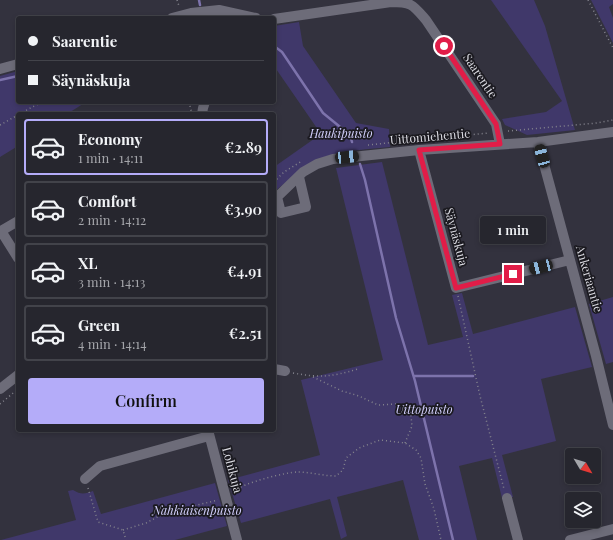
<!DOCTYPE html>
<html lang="en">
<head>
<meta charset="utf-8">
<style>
  :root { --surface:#26262e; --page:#2e2e36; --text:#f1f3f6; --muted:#a4a5aa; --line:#42434a; --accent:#b4acf9 }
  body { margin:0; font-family:"Playfair Display",serif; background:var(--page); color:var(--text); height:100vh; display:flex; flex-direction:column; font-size:15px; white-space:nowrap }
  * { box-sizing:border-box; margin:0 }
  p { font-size:13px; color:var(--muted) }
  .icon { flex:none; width:22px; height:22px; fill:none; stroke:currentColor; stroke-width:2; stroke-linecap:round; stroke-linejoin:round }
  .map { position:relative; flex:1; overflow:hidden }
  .drawer { position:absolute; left:16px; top:112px; width:260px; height:320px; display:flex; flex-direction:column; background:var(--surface); border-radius:4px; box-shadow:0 2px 6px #0003,0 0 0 1px var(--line) }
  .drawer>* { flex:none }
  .top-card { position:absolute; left:16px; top:16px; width:260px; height:88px; border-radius:4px; box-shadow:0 2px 6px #0003,0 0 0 1px var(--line); display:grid; align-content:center; height:88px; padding:0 12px; background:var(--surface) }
  .needle { width:26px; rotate:128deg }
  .buttons { position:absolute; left:565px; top:448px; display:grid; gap:8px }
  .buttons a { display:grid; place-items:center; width:36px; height:36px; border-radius:4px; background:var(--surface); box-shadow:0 2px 6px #0003,0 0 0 1px var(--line); font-size:20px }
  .end { position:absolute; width:18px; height:18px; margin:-9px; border:5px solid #e11d48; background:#fff; box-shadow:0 0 0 2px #fff }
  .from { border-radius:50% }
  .bubble { position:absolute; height:28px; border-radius:4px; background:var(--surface); box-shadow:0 2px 6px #0003,0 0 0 1px var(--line); font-size:13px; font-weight:600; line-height:28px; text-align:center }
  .car { position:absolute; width:12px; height:24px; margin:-12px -6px; border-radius:5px; box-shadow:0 0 3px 1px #0007; background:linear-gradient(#222 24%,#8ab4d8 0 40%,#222 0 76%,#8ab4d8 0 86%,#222 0) }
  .top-card b { display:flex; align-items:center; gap:14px; height:38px; font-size:15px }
  .top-card b+b { border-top:1px solid var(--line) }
  .top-card i { width:10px; height:10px; background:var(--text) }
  ul { padding:7px 0 0; list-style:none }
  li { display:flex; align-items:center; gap:12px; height:56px; margin:0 8px 6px; padding:0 4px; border:2px solid var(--line); border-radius:4px }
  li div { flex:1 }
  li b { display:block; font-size:15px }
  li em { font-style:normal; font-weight:600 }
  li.current { border-color:var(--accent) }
  li>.icon { width:36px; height:36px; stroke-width:1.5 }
  .primary-button { display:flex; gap:8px; margin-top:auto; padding:8px 12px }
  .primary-button a { flex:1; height:46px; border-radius:4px; background:var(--accent); color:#111; font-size:16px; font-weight:600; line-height:46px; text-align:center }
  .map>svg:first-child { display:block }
</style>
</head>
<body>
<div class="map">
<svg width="613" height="540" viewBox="0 0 613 540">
  <rect width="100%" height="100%" fill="#33323e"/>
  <path fill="#40386a" d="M 491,0 L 534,0 L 545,26 L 575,130 L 527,135 L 505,125 L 502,119 L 546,112 L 562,101 Z
    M 591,0 L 613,0 L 613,4 L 609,7 L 613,18 L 613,43 Z
    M 299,22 L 303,46 L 356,123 L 389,129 L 390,147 C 370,149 344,150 325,157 C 305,165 290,179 274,192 L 274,167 L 321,134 L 274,66 L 274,26 Z
    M 18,71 L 18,102 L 86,102 L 67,114 L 18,114 L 18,146 L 0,157 L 0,76 Z
    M 382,162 L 428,345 L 463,337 L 452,295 L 462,293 L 473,334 L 575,307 L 592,367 L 541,379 L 556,441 L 502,455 L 513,497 L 502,498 L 492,458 L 459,466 L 477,540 L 419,540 L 403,480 L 337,497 L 347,536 L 341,539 L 330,499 L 241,523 L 228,480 L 320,455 L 301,380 L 383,360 L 336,168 Z
    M 613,297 L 613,362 L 606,364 L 589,304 Z
    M 215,483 L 227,526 L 175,540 L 1,540 L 76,520 L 68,491 L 73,490 C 81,495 85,494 93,491 L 101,514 Z"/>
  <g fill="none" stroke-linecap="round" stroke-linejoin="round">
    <path stroke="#7d73ac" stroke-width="2.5" d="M 199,0 L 200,5
      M 274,46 L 282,52 L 323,113 L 350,135 L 352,142
      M 0,80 L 18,76
      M 360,164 L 365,180 L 396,318 L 415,381 L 453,540
      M 414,376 L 473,376"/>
    <path stroke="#84848d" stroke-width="1.5" stroke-dasharray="1 3" stroke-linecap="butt" d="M 177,0 L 179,6
      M 588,0 L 613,48
      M 189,102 L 192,114
      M 19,114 L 42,102
      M 0,125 L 18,115
      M 508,131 L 597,123 L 613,120
      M 418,140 L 488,133
      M 368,145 L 406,141
      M 274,182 L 284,172 L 302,161
      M 458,296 L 480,396 L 504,489
      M 293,373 C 321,378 330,377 358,369
      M 313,377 L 342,391 L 359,396 L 378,405 L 397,404 L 406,410 L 411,416 L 412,426 L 405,443
      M 0,404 L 18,389
      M 88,488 L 98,522 L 123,530 L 126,540
      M 234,491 C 243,483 286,472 298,472 C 311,472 323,476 336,476 L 343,470 L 346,458 L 359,448 L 380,440 L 405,443 L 416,450 L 421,458 L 425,484 L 434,509 L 441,540
      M 123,530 L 146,523 L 165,513 L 218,500"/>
    <path stroke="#6d6c79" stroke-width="10" d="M 172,18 L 191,13 L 219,10 L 256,18
      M 274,19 L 391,2 C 412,2 413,5 426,20 L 496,124 L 500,144
      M 0,69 L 18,64
      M 202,114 L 203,108 L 205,102
      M 538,142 L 596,356 L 613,425
      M 419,150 L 456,288 L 570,260
      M 277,197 L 281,213 L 306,207 L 299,177
      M 274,200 L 303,172 L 317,164 L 333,159 L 419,150 L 538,142 L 613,132
      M 18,221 L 1,231 L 18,258
      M 274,369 L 285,371
      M 0,389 L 18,375
      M 208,430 L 237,540
      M 85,479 L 100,466 L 209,436
      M 507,498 L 518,540
      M 570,540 L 613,529"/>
  </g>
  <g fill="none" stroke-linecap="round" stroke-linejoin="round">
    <path stroke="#e11d48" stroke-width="5" d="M 444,46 L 496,124 L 500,144 L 419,150 L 456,288 L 513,274"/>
  </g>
  <g text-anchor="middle" stroke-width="3.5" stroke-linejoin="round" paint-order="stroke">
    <g font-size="12" fill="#dadae1" stroke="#1b1a20">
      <text transform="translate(480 76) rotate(56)" y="4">Saarentie</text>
      <text transform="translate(430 137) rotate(-5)" y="4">Uittomiehentie</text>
      <text transform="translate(456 237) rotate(75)" y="4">Säynäskuja</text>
      <text transform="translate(589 279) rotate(74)" y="4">Ankeriaantie</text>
      <text transform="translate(232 470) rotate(75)" y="4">Lohikuja</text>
    </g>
    <g font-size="12" font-style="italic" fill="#d3d0fd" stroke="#1b1a20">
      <text x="341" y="138">Haukipuisto</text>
      <text x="424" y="414">Uittopuisto</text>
      <text x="197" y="515">Nahkiaisenpuisto</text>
    </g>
  </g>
</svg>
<div class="buttons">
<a><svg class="needle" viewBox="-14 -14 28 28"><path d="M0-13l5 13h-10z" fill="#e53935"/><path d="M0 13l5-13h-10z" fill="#a4a5aa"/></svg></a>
<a><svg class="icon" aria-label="layers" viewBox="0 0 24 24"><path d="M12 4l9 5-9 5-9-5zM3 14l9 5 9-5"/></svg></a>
</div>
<i class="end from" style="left:444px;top:46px"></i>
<i class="end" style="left:513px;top:274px"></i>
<div class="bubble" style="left:480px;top:216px;width:66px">1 min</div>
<i class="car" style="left:542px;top:156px;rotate:345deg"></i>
<i class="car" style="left:347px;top:157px;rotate:84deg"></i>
<i class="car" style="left:541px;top:267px;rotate:256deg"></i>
<div class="top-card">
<b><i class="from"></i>Saarentie</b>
<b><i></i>Säynäskuja</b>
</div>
<section class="drawer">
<ul>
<li class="current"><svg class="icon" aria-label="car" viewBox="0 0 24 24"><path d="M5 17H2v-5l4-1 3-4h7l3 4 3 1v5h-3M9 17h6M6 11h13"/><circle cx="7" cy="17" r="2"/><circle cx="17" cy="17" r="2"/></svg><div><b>Economy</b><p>1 min · 14:11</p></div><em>€2.89</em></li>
<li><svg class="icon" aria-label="car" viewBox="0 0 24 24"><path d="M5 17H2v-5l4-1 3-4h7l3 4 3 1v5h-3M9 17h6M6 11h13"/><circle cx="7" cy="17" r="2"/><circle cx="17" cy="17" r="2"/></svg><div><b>Comfort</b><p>2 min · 14:12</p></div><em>€3.90</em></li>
<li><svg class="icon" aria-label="car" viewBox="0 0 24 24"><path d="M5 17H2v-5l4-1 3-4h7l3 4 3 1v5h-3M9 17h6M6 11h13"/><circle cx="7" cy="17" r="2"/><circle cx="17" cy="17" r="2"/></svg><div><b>XL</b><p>3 min · 14:13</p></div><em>€4.91</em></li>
<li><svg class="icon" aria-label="car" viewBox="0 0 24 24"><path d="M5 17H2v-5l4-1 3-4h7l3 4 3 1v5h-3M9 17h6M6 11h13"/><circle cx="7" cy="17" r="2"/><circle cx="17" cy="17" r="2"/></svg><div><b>Green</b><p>4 min · 14:14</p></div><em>€2.51</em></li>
</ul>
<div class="primary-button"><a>Confirm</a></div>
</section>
</div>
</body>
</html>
